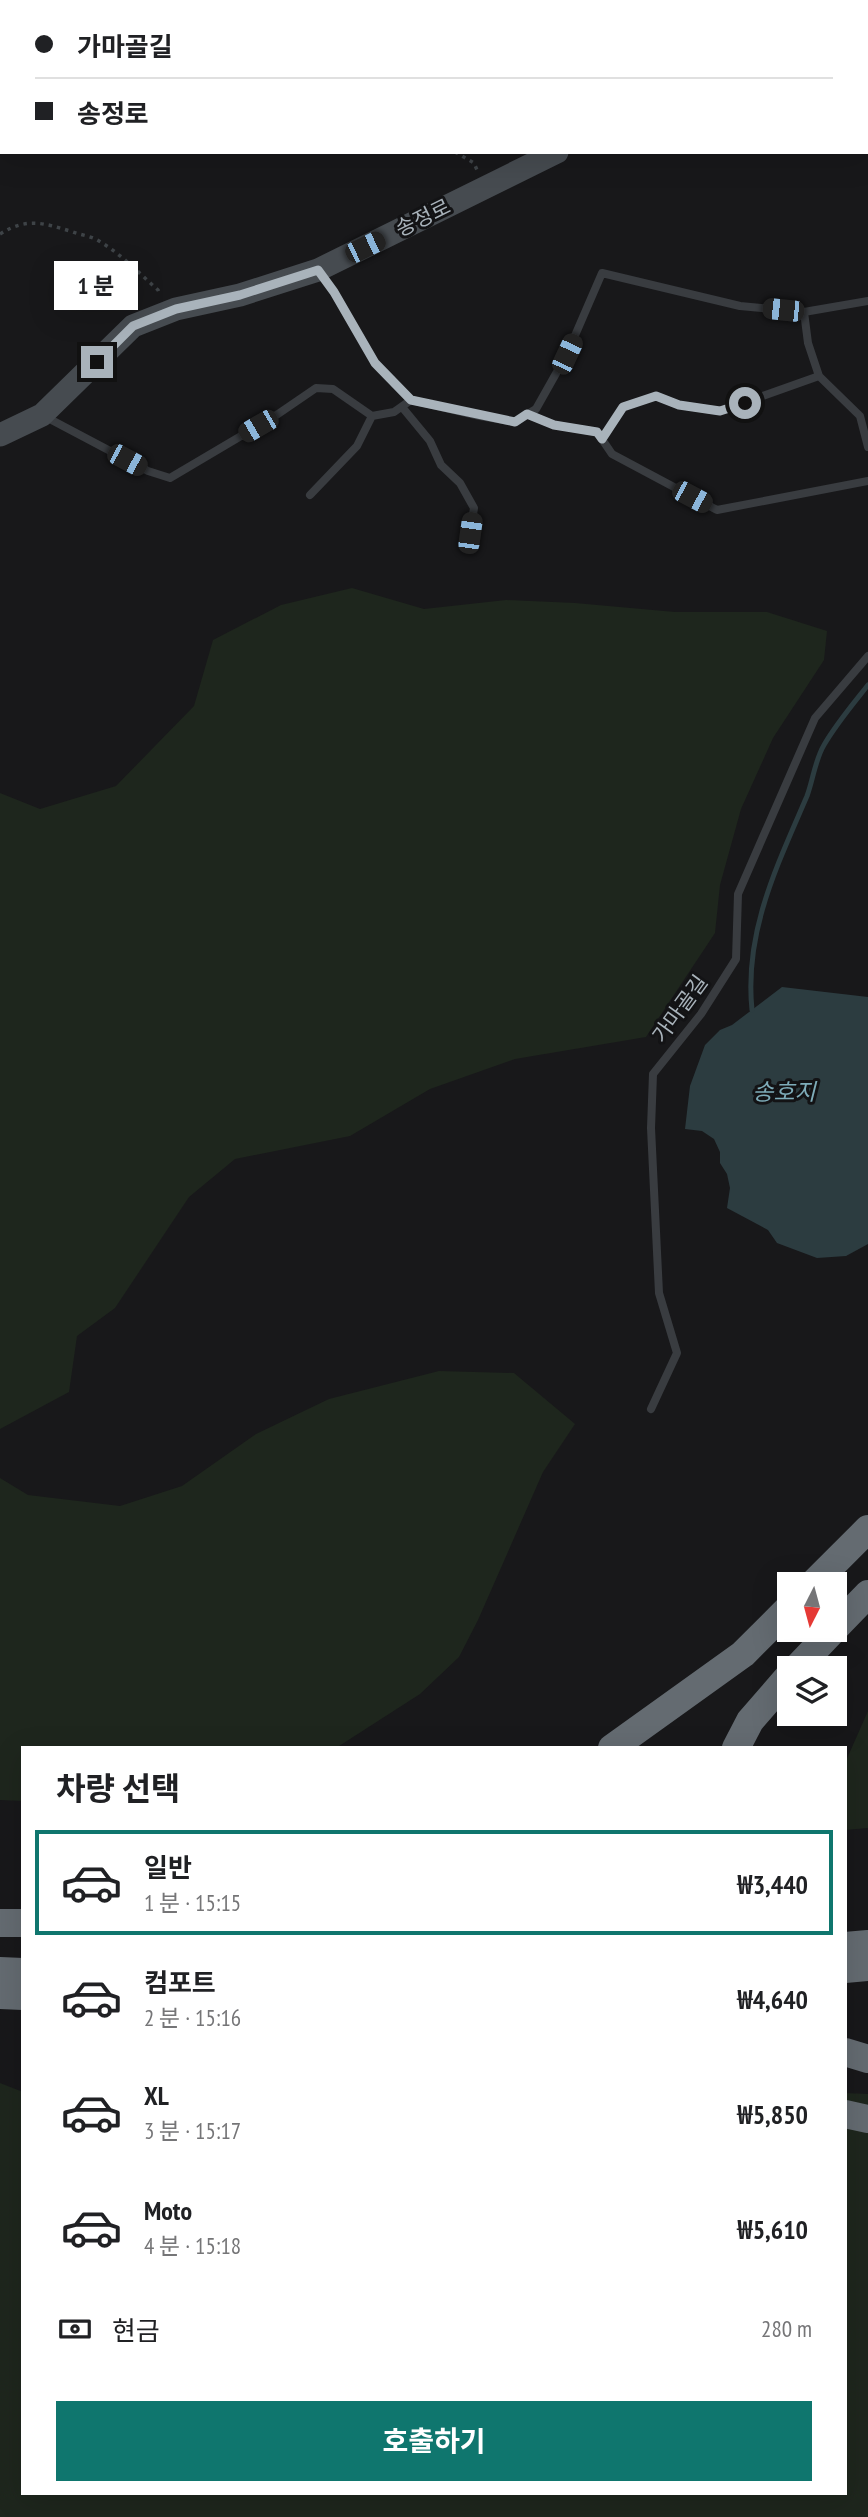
<!DOCTYPE html>
<html lang="ko">
<head>
<meta charset="utf-8">
<style>
  :root { --surface:#fff; --page:#f6f6f6; --text:#202124; --muted:#757577; --line:#e0e0e0; --accent:#0f766e }
  body { margin:0; font-family:"PT Sans Narrow","Noto Sans KR",sans-serif; background:var(--page); color:var(--text); height:100vh; display:flex; flex-direction:column; font-size:26px; white-space:nowrap }
  * { box-sizing:border-box; margin:0 }
  p { font-size:23px; color:var(--muted) }
  .icon { flex:none; width:38px; height:38px; fill:none; stroke:currentColor; stroke-width:2; stroke-linecap:round; stroke-linejoin:round }
  .map { position:relative; flex:1; overflow:hidden }
  .drawer { position:absolute; left:21px; top:1746px; width:826px; height:749px; display:flex; flex-direction:column; background:var(--surface); border-radius:0px; box-shadow:0 7px 28px #0002 }
  .drawer>* { flex:none }
  .top-card { position:absolute; left:0px; top:0px; width:868px; height:154px; box-shadow:0 7px 28px #0002; display:grid; align-content:center; height:154px; padding:0 35px; background:var(--surface) }
  .needle { width:46px; rotate:186deg }
  .tools { position:absolute; left:777px; top:1572px; display:grid; gap:14px }
  .tools a { display:grid; place-items:center; width:70px; height:70px; border-radius:0px; background:var(--surface); box-shadow:0 7px 28px #0002; font-size:35px }
  .end { position:absolute; width:32px; height:32px; margin:-16px; border:9px solid #a9b3bb; background:#111; box-shadow:0 0 0 4px #111 }
  .from { border-radius:50% }
  .bubble { position:absolute; height:49px; border-radius:0px; background:var(--surface); box-shadow:0 7px 28px #0002; font-size:23px; font-weight:700; line-height:49px; text-align:center }
  .car { position:absolute; width:21px; height:42px; margin:-21px -10px; border-radius:9px; box-shadow:0 0 5px 2px #0007; background:linear-gradient(#222 24%,#8ab4d8 0 40%,#222 0 76%,#8ab4d8 0 86%,#222 0) }
  .top-card b { display:flex; align-items:center; gap:24px; height:66px; font-size:26px }
  .top-card b+b { border-top:2px solid var(--line) }
  .top-card i { width:18px; height:18px; background:var(--text) }
  ul { padding:0; list-style:none }
  li { display:flex; align-items:center; gap:21px; height:105px; margin:0 14px 10px; padding:0 21px; border:4px solid transparent; border-radius:0px }
  li div { flex:1 }
  li b { display:block; font-size:26px }
  li em { font-style:normal; font-weight:700 }
  li.on { border-color:var(--accent) }
  li>.icon { width:63px; height:63px; stroke-width:1.5 }
  h2 { padding:0 35px; font-size:32px; line-height:84px }
  .pay { display:flex; align-items:center; gap:18px; height:77px; padding:0 35px; font-size:26px }
  .pay p { margin-inline-start:auto }
  .cta { display:flex; gap:14px; margin-top:auto; padding:14px 35px }
  .cta a { flex:1; height:80px; border-radius:0px; background:var(--accent); color:#fff; font-size:28px; font-weight:700; line-height:80px; text-align:center }
  .map>svg:first-child { display:block }
</style>
</head>
<body>
<div class="map">
<svg width="868" height="2517" viewBox="0 0 868 2517">
  <rect width="100%" height="100%" fill="#18181a"/>
  <path fill="#1e261d" d="M 212,0 L 658,0 L 656,2 Z
    M 352,588 L 424,609 L 506,600 L 575,603 L 675,612 L 767,612 L 827,631 L 824,660 L 773,738 L 741,809 L 720,885 L 715,933 L 646,1037 L 515,1059 L 430,1089 L 350,1136 L 235,1159 L 189,1197 L 115,1308 L 77,1336 L 69,1392 L 0,1429 L 0,793 L 40,809 L 116,786 L 194,706 L 213,640 L 281,605 Z
    M 439,1371 L 514,1373 L 575,1424 L 543,1472 L 478,1620 L 459,1657 L 420,1694 L 336,1748 L 23,1748 L 23,1801 L 0,1800 L 0,1478 L 28,1495 L 120,1506 L 182,1486 L 256,1434 L 329,1399 Z
    M 868,1711 L 868,1828 L 845,1830 L 845,1763 Z
    M 0,2083 L 23,2092 L 23,2494 L 845,2494 L 845,2093 L 868,2094 L 868,2517 L 0,2517 Z"/>
  <path fill="#2c3c40" d="M 782,987 L 868,997 L 868,1244 L 846,1256 L 817,1258 L 777,1243 L 768,1230 L 727,1208 L 730,1188 L 727,1174 L 720,1163 L 720,1152 L 714,1139 L 702,1131 L 685,1129 L 690,1086 L 705,1045 L 720,1030 L 732,1025 Z"/>
  <g fill="none" stroke-linecap="round" stroke-linejoin="round">
    <path stroke="#2c3c40" stroke-width="5" d="M 752,1010 C 744,932 777,866 807,796 C 813,780 815,760 824,745 C 836,724 853,704 868,685"/>
    <path stroke="#3e4347" stroke-width="3.5" stroke-dasharray="3.5 5" stroke-linecap="butt" d="M 161,2 L 161,0
      M 455,152 L 474,163 L 477,170
      M 0,234 C 27,217 44,223 73,232 C 81,235 91,236 99,241 C 121,254 139,273 158,290 L 160,295"/>
    <path stroke="#393c40" stroke-width="8" d="M 320,273 L 334,292 L 375,363 L 411,400 L 480,416 L 515,422 L 536,409 L 567,354 L 602,273 L 740,306 L 804,312 L 868,301
      M 804,312 L 808,343 L 819,376 L 860,416 L 868,447
      M 402,407 L 430,441 L 441,465 L 460,483 L 474,508 L 470,533
      M 527,414 L 554,425 L 597,432 L 612,454 L 717,510 L 868,481
      M 44,416 L 148,471 L 170,478 L 278,414 L 316,388 L 333,389 L 372,416 L 394,412 L 411,400
      M 602,439 L 623,407 L 656,396 L 679,405 L 720,411 L 819,376
      M 310,495 L 357,446 L 372,416
      M 651,1409 L 677,1353 L 659,1293 L 651,1128 L 653,1074 L 701,1014 L 736,959 L 738,894 L 815,718 L 868,656"/>
    <path stroke="#464b50" stroke-width="23" d="M 717,2 L 718,0
      M 0,435 L 42,415 L 133,326 L 176,309 L 240,295 L 318,270 L 557,152"/>
    <path stroke="#646b71" stroke-width="28" d="M 813,1584 L 868,1529
      M 835,1628 L 868,1594
      M 797,1668 L 834,1629
      M 612,1748 L 743,1654 L 789,1608
      M 736,1748 L 750,1721 L 789,1676
      M 0,1923 L 23,1923
      M 845,1946 L 868,1944
      M 845,1969 L 868,1967
      M 0,1971 L 23,1972
      M 0,1995 L 23,1996
      M 845,2052 L 868,2059
      M 845,2114 L 868,2119"/>
  </g>
  <g fill="none" stroke-linecap="round" stroke-linejoin="round">
    <path stroke="#a9b3bb" stroke-width="9" d="M 97,362 L 133,326 L 176,309 L 240,295 L 318,270 L 334,292 L 375,363 L 411,400 L 515,422 L 527,414 L 554,425 L 597,432 L 602,439 L 623,407 L 656,396 L 679,405 L 720,411 L 745,403"/>
  </g>
  <g text-anchor="middle" stroke-width="6" stroke-linejoin="round" paint-order="stroke">
    <g font-size="21" fill="#a9b3bb" stroke="#131315">
      <text transform="translate(423 218) rotate(-26)" y="7">송정로</text>
      <text transform="translate(680 1009) rotate(-54)" y="7">가마골길</text>
    </g>
    <g font-size="23" font-style="italic" fill="#7eacb9" stroke="#131315">
      <text x="784" y="1100">송호지</text>
    </g>
  </g>
</svg>
<div class="tools">
<a><svg class="needle" viewBox="-14 -14 28 28"><path d="M0-13l5 13h-10z" fill="#e53935"/><path d="M0 13l5-13h-10z" fill="#757577"/></svg></a>
<a><svg class="icon" aria-label="layers" viewBox="0 0 24 24"><path d="M12 4l9 5-9 5-9-5zM3 14l9 5 9-5"/></svg></a>
</div>
<i class="end from" style="left:745px;top:403px"></i>
<i class="end" style="left:97px;top:362px"></i>
<div class="bubble" style="left:54px;top:261px;width:84px">1 분</div>
<i class="car" style="left:365px;top:247px;rotate:64deg"></i>
<i class="car" style="left:783px;top:310px;rotate:276deg"></i>
<i class="car" style="left:567px;top:354px;rotate:25deg"></i>
<i class="car" style="left:258px;top:426px;rotate:240deg"></i>
<i class="car" style="left:127px;top:460px;rotate:118deg"></i>
<i class="car" style="left:692px;top:497px;rotate:118deg"></i>
<i class="car" style="left:470px;top:533px;rotate:8deg"></i>
<div class="top-card">
<b><i class="from"></i>가마골길</b>
<b><i></i>송정로</b>
</div>
<section class="drawer">
<h2>차량 선택</h2>
<ul>
<li class="on"><svg class="icon" aria-label="car" viewBox="0 0 24 24"><path d="M5 17H2v-5l4-1 3-4h7l3 4 3 1v5h-3M9 17h6M6 11h13"/><circle cx="7" cy="17" r="2"/><circle cx="17" cy="17" r="2"/></svg><div><b>일반</b><p>1 분 · 15:15</p></div><em>₩3,440</em></li>
<li><svg class="icon" aria-label="car" viewBox="0 0 24 24"><path d="M5 17H2v-5l4-1 3-4h7l3 4 3 1v5h-3M9 17h6M6 11h13"/><circle cx="7" cy="17" r="2"/><circle cx="17" cy="17" r="2"/></svg><div><b>컴포트</b><p>2 분 · 15:16</p></div><em>₩4,640</em></li>
<li><svg class="icon" aria-label="car" viewBox="0 0 24 24"><path d="M5 17H2v-5l4-1 3-4h7l3 4 3 1v5h-3M9 17h6M6 11h13"/><circle cx="7" cy="17" r="2"/><circle cx="17" cy="17" r="2"/></svg><div><b>XL</b><p>3 분 · 15:17</p></div><em>₩5,850</em></li>
<li><svg class="icon" aria-label="car" viewBox="0 0 24 24"><path d="M5 17H2v-5l4-1 3-4h7l3 4 3 1v5h-3M9 17h6M6 11h13"/><circle cx="7" cy="17" r="2"/><circle cx="17" cy="17" r="2"/></svg><div><b>Moto</b><p>4 분 · 15:18</p></div><em>₩5,610</em></li>
</ul>
<div class="pay"><svg class="icon" aria-label="cash" viewBox="0 0 24 24"><path d="M3 7h18v10H3z"/><circle cx="12" cy="12" r="2"/></svg>현금<p>280 m</p></div>
<div class="cta"><a>호출하기</a></div>
</section>
</div>
</body>
</html>
